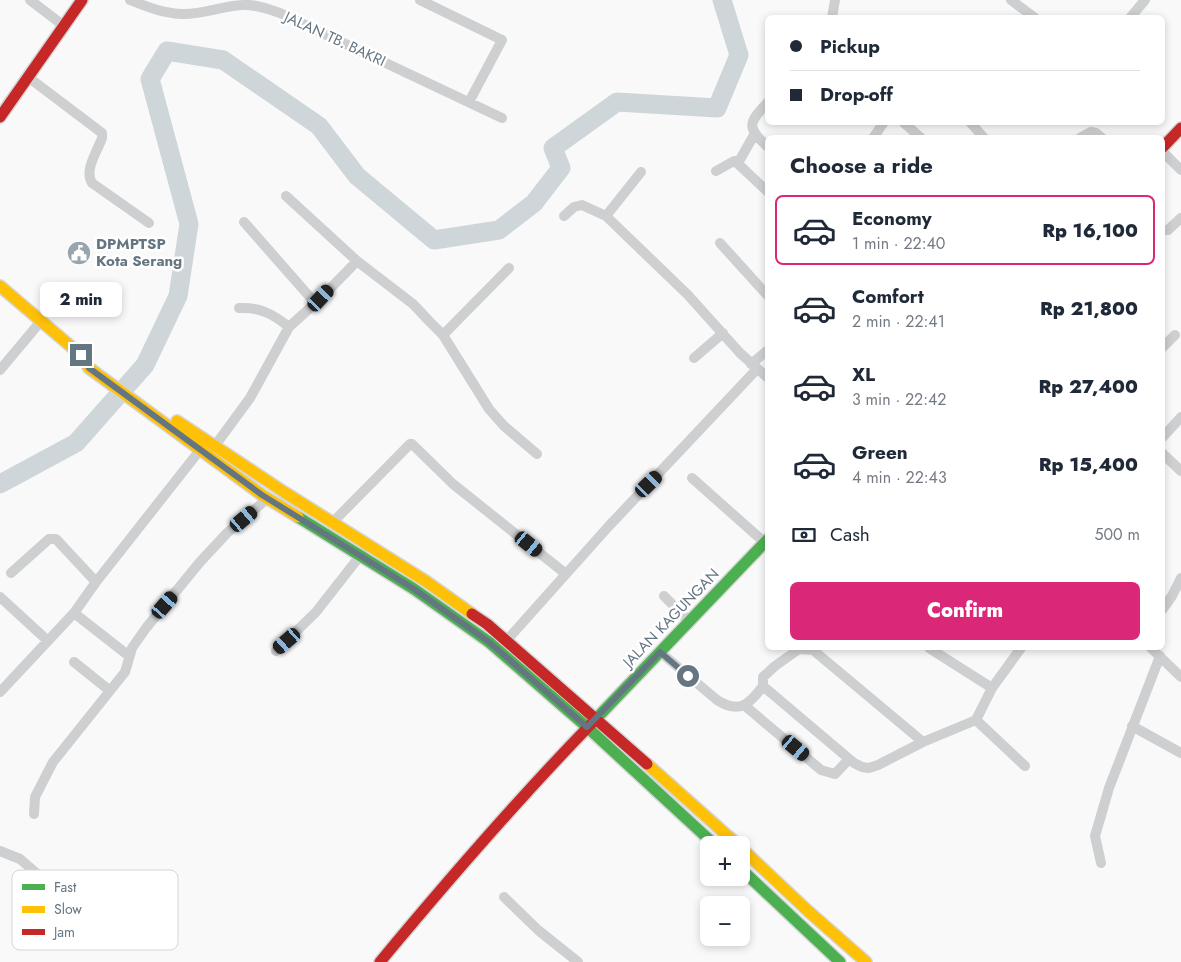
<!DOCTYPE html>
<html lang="en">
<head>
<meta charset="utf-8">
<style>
  :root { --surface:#fff; --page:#f2f2f3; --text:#1f2937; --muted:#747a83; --line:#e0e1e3; --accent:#db2777 }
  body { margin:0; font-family:Jost,sans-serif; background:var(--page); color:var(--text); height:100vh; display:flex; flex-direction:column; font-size:19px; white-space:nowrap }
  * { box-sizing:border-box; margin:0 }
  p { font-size:16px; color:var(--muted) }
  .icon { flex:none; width:28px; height:28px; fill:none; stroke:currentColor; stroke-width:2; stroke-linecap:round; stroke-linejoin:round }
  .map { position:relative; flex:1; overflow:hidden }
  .panel { position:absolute; left:765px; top:135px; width:400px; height:515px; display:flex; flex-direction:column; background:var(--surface); border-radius:8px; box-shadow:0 2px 8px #0003 }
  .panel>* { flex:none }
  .guide { position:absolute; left:765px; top:15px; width:400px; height:110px; border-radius:8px; box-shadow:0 2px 8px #0003; display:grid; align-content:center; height:110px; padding:0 25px; background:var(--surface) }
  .fabs { position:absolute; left:700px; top:836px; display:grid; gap:10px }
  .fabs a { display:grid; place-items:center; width:50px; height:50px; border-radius:8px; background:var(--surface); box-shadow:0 2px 8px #0003; font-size:25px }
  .end { position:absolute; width:22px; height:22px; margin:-11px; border:6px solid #657683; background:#fff; box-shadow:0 0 0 2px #fff }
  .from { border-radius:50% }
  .bubble { position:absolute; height:35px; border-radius:8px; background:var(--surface); box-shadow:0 2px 8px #0003; font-size:16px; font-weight:800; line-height:35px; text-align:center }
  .car { position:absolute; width:15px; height:30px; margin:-15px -8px; border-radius:6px; box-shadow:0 0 4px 1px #0007; background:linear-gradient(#222 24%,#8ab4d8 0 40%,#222 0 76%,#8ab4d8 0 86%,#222 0) }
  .guide b { display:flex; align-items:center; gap:18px; height:48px; font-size:19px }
  .guide b+b { border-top:1px solid var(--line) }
  .guide i { width:12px; height:12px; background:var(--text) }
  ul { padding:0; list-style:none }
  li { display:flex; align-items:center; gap:15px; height:70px; margin:0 10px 8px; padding:0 15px; border:2px solid transparent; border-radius:8px }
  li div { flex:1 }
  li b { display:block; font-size:19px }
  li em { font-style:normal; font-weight:800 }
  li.on { border-color:var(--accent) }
  li>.icon { width:45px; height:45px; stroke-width:1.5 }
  h2 { padding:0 25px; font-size:22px; line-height:60px }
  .pay { display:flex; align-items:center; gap:12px; height:55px; padding:0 25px; font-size:19px }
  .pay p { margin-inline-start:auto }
  .button { display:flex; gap:10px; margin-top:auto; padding:10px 25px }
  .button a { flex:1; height:58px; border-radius:8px; background:var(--accent); color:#fff; font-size:20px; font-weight:800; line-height:58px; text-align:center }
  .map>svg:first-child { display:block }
</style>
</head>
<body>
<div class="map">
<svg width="1181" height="962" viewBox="0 0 1181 962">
  <rect width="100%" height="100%" fill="#f9f9f9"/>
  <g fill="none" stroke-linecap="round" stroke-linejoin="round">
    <path stroke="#ced6d9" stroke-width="19" d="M 0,484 L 76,443 L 145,365 L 178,296 L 189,224 L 150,79 L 167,51 L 223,60 L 319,126 L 357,176 L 434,240 L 499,230 L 534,203 L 561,168 L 553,148 L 617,102 L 717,108 L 739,55 L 722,0"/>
    <g stroke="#d5d6d7" stroke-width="14">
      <path id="fast" d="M 298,517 L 414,589 L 489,642 L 587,727 L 715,845
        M 594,721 L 768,539
        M 741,869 L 840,962"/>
    </g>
    <g stroke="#d5d6d7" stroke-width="14">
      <path id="slow" d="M 0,286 L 81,355 L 89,368 L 262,495 L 298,517
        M 177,421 L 284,492 L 427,582 L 472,614
        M 647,764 L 738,845
        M 741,848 L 808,911 L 866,962"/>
    </g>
    <g stroke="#d5d6d7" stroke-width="14">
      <path id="jam" d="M 0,117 L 82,0
        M 1162,148 L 1181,128
        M 472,614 L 487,624 L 647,764
        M 380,962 C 449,879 519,798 594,721"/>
    </g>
    <path stroke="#cecfd0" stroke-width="10" d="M 30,0 L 64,26
      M 130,0 C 147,7 163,13 181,14 C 202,15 222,6 242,5 C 255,4 268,9 280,13 L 502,118
      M 420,0 L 502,40 L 469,102
      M 1011,0 L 1035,18
      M 832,18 L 835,0
      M 1130,18 L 1145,0
      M 28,77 L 102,133 L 102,138 C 97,152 84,170 92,183 L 149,223
      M 768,102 C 748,123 746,127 768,147
      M 903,122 L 921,138
      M 970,122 L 984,138
      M 873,138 L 884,122
      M 1080,138 L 1091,132 L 1096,133 L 1102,138
      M 1162,151 L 1181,170
      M 738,163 L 754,135
      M 716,171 L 734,161 L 735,161 L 768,192
      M 286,196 L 357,261 L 413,304 L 430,322 L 443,335 L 489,409 L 504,426 L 537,454
      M 564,216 L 574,207 L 582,205 L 606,216 L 688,295 L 740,353 L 768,378
      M 606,216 L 641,172
      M 244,222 L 316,304
      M 1162,230 L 1168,230 L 1181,218
      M 720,243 L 768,296
      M 239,308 C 260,307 273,314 289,327
      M 443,335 L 509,268
      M 1162,348 L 1175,335
      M 694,358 L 723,333
      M 751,364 L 768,350
      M 0,370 L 41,321
      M 1162,438 L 1181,417
      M 214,447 L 250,398 L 289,327 L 321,298 L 357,261
      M 1162,453 L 1181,471
      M 692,478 L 764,542
      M 333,522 L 410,444 L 412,444 L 453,484 L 566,574
      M 11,573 L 49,539 L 56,539 L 96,582
      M 664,596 L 689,621
      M 0,597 L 48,641
      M 1162,610 L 1172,596 L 1181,578
      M 74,613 L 129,656
      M 507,640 L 608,527 L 757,369
      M 929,648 L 992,688
      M 1151,648 L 1181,677
      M 276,651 L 316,612 L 363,552
      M 660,652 L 717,700 C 739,714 749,705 763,686
      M 74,662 L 109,690
      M 763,686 L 854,763 L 862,767 L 869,768 L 878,765 L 923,742 L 976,720 L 992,688 L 1021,648
      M 763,686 L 763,677 L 775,666 L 799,649 L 813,650 L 923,742
      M 0,692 L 74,613 L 96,582 L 200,450
      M 744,705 L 821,770 L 835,774 L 849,759
      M 976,720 L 1025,766
      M 1132,726 L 1181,753
      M 34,814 L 35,797 L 53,762 L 125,672 L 132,648 L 146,628 L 200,562 L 227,533 L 268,498
      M 0,851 L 20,859 L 64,897
      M 1101,863 L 1095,836 L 1109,788 L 1160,656
      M 504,897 L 538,930 L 578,962"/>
    <use href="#fast" stroke="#4caf50" stroke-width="11"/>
    <use href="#slow" stroke="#ffc107" stroke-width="11"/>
    <use href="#jam" stroke="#c62828" stroke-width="11"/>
  </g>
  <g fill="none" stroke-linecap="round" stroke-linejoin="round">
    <path stroke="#657683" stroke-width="6" d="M 81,355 L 89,368 L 262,495 L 414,589 L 489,642 L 587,727 L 660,652 L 688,676"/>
  </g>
  <defs>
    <g id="civic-disc" transform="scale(1.25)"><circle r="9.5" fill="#99a4ac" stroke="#fff"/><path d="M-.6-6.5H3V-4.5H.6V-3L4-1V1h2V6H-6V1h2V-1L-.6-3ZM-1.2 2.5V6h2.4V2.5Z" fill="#fff"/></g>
  </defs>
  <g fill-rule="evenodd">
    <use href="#civic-disc" x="79" y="253"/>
  </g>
  <g text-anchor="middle" stroke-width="5" stroke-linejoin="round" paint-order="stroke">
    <g font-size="15" fill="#657683" stroke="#fff">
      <text transform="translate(335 39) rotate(25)" y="5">JALAN TB. BAKRI</text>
      <text transform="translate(671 618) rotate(-46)" y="5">JALAN KAGUNGAN</text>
    </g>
    <g font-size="15" font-weight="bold" fill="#657683" stroke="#fff" text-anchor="start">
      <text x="96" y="249">DPMPTSP<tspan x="96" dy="17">Kota Serang</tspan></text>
    </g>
  </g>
  <rect x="12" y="870" width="166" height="80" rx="8" fill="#fff" stroke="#d1d6da" stroke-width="1"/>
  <rect x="22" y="884" width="23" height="6" fill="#4caf50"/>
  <rect x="22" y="906" width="23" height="7" fill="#ffc107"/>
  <rect x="22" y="929" width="23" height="6" fill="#c62828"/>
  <g font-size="14" fill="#657683">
    <text x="54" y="892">Fast</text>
    <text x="54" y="914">Slow</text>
    <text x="54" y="937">Jam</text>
  </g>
</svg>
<div class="fabs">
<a>+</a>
<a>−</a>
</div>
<i class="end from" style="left:688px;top:676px"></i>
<i class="end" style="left:81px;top:355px"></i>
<div class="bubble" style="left:40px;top:282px;width:82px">2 min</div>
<i class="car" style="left:321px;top:298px;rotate:43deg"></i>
<i class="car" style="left:649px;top:484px;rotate:46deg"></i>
<i class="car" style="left:244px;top:519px;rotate:50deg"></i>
<i class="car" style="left:529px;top:544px;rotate:129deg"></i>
<i class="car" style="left:165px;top:605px;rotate:41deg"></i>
<i class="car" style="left:287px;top:641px;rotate:229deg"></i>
<i class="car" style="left:796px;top:748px;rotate:130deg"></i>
<div class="guide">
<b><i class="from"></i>Pickup</b>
<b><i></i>Drop-off</b>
</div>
<section class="panel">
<h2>Choose a ride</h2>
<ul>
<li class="on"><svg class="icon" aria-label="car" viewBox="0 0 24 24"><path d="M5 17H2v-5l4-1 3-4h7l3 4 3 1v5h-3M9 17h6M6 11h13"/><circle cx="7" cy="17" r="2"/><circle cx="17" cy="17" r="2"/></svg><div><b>Economy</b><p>1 min · 22:40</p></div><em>Rp 16,100</em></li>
<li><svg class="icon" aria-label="car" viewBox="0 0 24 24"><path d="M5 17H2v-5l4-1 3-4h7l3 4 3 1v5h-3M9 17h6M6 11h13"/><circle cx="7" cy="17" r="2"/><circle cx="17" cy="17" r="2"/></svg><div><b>Comfort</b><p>2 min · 22:41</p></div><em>Rp 21,800</em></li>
<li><svg class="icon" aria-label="car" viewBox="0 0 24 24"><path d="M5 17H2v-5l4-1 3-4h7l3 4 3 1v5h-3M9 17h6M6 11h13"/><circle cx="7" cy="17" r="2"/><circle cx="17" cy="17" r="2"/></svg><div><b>XL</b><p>3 min · 22:42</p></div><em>Rp 27,400</em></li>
<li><svg class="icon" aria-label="car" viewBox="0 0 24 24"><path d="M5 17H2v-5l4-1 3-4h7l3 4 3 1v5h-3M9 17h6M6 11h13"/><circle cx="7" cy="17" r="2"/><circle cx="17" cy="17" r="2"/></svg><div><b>Green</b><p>4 min · 22:43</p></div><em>Rp 15,400</em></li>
</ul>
<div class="pay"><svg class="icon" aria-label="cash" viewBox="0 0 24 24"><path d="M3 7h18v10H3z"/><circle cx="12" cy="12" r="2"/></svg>Cash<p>500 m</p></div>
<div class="button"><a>Confirm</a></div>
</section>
</div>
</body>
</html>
